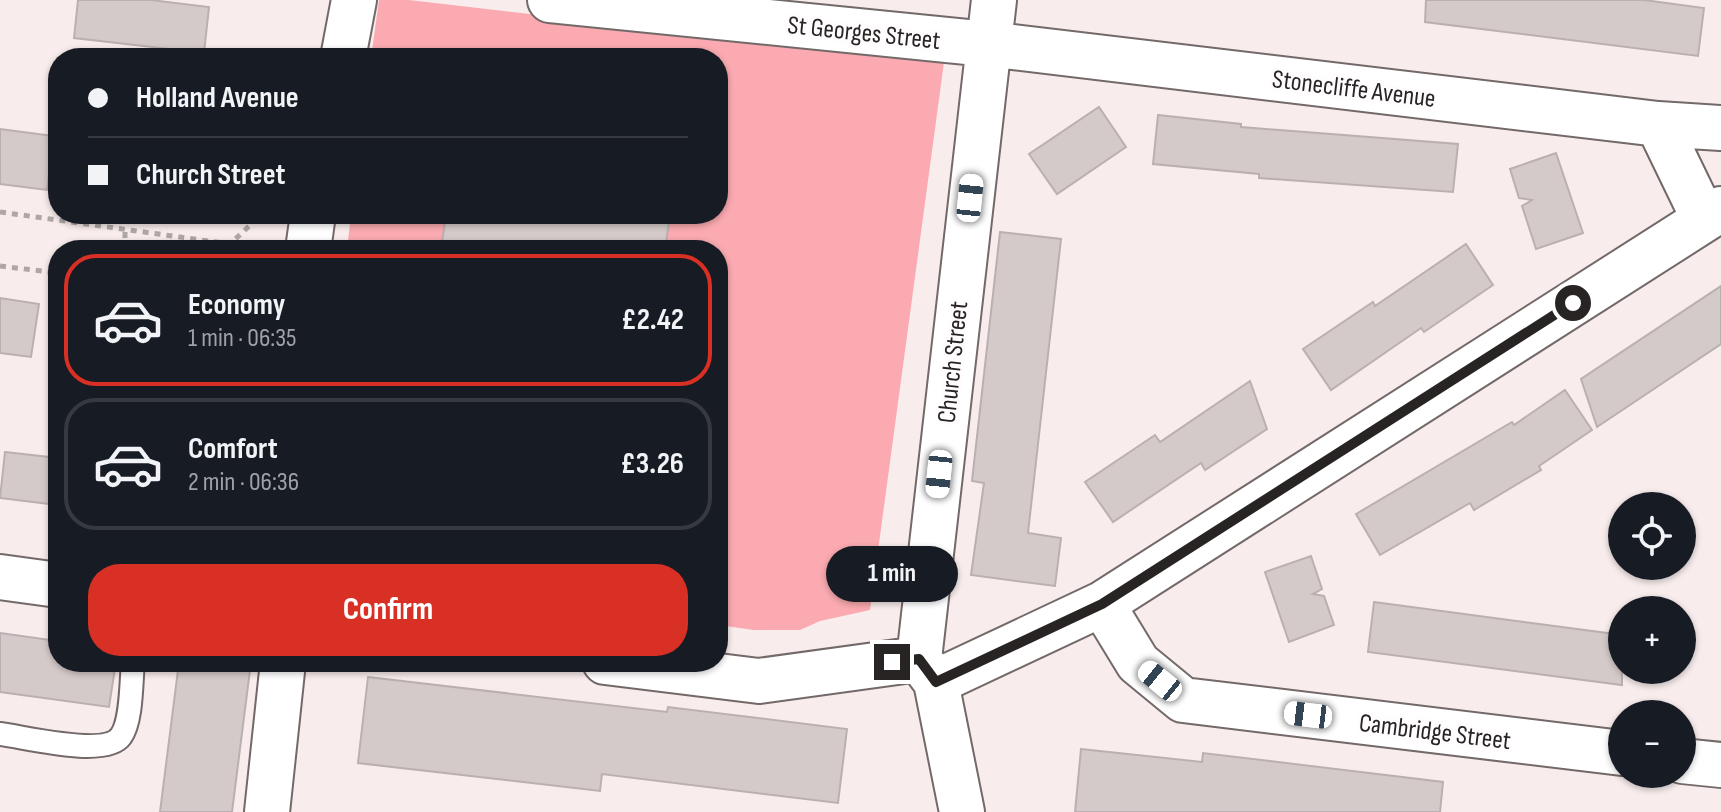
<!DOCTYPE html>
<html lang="en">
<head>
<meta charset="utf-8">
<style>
  :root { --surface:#171b24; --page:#242831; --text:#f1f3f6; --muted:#9ea1a6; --line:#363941; --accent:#d93025 }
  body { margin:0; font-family:"Sofia Sans Condensed",sans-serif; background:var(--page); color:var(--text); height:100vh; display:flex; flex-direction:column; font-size:30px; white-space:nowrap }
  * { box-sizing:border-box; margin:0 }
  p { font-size:26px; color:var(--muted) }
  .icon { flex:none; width:44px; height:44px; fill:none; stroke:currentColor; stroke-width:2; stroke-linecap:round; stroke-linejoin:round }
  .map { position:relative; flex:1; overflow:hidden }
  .side { position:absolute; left:48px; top:240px; width:680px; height:432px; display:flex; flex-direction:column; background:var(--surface); border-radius:32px; box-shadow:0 2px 6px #0004 }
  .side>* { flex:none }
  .hud { position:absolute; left:48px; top:48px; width:680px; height:176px; border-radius:32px; box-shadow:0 2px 6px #0004; display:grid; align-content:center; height:176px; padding:0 40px; background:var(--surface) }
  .tools { position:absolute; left:1608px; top:492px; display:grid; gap:16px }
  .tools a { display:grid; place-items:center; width:88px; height:88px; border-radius:50%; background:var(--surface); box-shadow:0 2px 6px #0004; font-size:40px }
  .end { position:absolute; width:36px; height:36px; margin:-18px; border:10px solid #282424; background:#fff; box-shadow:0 0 0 4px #fff }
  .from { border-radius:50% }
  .bubble { position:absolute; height:56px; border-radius:28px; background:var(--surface); box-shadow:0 2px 6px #0004; font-size:26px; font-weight:700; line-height:56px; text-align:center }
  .car { position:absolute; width:24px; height:48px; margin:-24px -12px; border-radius:10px; box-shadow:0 0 6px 2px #0007; background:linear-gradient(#fff 24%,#345 0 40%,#fff 0 76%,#345 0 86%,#fff 0) }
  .hud b { display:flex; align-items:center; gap:28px; height:76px; font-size:30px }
  .hud b+b { border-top:2px solid var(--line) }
  .hud i { width:20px; height:20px; background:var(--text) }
  ul { padding:14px 0 0; list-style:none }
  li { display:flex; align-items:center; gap:24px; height:132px; margin:0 16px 12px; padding:0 24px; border:4px solid var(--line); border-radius:32px }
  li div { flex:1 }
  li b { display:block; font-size:30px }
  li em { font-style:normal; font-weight:700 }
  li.current { border-color:var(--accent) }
  li>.icon { width:72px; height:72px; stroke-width:1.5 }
  .primary-button { display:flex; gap:16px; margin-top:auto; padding:16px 40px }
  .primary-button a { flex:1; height:92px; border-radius:32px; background:var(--accent); color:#fff; font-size:32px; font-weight:700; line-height:92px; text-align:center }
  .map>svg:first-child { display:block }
</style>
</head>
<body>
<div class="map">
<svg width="1721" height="812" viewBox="0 0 1721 812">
  <rect width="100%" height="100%" fill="#f8ecec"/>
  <path fill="#faaab0" d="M 379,0 L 409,0 L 944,62 L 870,610 L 820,621 L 800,630 L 754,630 L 718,625 L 718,250 L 347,250 L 351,214 L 718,214 L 718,58 L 371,58 Z"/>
  <path fill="#d5caca" stroke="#bbb0b1" stroke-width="2" d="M 78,0 L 151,0 L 209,7 L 204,53 L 74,38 Z
    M 1426,0 L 1644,0 L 1704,8 L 1698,56 L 1425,22 Z
    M 1099,107 L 1126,147 L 1057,194 L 1029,154 Z
    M 1158,115 L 1241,124 L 1241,127 L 1458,144 L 1453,192 L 1259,178 L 1259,174 L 1153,164 Z
    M 0,129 L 54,136 L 47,190 L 0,184 Z
    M 1556,153 L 1583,233 L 1536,249 L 1522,206 L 1532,200 L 1519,198 L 1510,169 Z
    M 446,214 L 670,214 L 665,250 L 441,250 Z
    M 1000,232 L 1061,239 L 1028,533 L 1061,538 L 1055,586 L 971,575 L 984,483 L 972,481 Z
    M 1466,244 L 1493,285 L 1424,332 L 1421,328 L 1331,390 L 1303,349 L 1373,302 L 1375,306 Z
    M 1721,286 L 1721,344 L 1597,427 L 1581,379 Z
    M 0,298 L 39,304 L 31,357 L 0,353 Z
    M 1250,381 L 1267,429 L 1205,470 L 1201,463 L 1113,522 L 1085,482 L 1155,435 L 1160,442 Z
    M 1565,390 L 1592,430 L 1539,466 L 1541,470 L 1474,510 L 1470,503 L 1380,555 L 1356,514 L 1512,422 L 1514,425 Z
    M 5,452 L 58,458 L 58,505 L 0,498 Z
    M 1311,556 L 1322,589 L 1313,594 L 1324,596 L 1334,625 L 1289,642 L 1265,572 Z
    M 1374,602 L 1622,635 L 1622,685 L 1368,652 Z
    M 0,633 L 58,641 L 58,662 L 116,662 L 109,707 L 0,692 Z
    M 179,662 L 251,662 L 232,812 L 160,812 Z
    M 368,677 L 667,712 L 668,707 L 847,729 L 838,803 L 602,774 L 600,791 L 358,763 Z
    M 1081,749 L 1202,762 L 1203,753 L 1443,782 L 1440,812 L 1075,812 Z"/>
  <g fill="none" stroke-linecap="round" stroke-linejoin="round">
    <g stroke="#736969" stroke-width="26">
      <path id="lane" d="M 0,734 C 25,737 106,758 121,736 C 132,721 131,681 133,662"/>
    </g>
    <g stroke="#736969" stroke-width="48">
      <path id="street" d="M 550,0 L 987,44 L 1658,124 L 1721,128
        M 343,58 L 354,0
        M 1658,124 L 1704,219
        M 308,250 L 313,214
        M 0,577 L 58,585
        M 1102,604 L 1138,663 L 1183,700 L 1622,753
        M 605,662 L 759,681 L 919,659
        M 936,682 L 1102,604 L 1721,209
        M 1682,761 L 1721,765
        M 267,812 L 283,662
        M 962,812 L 936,682 L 919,659 L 994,0"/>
    </g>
    <path stroke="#afa6a6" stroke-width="5" stroke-dasharray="6 6" stroke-linecap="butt" d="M 0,212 L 230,244 L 262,214
      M 125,250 L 125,229
      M 0,266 L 58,273"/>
    <use href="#lane" stroke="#fff" stroke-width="22"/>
    <use href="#street" stroke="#fff" stroke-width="44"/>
  </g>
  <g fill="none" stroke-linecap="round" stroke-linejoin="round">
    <path stroke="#282424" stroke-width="10" d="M 892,662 L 919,659 L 936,682 L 1102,604 L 1573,303"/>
  </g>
  <g text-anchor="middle" stroke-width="7" stroke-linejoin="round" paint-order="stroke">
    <g font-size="26" fill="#282424" stroke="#fefcfc">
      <text transform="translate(864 32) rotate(6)" y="9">St Georges Street</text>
      <text transform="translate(1354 88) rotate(7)" y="9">Stonecliffe Avenue</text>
      <text transform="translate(952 362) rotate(-84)" y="9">Church Street</text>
      <text transform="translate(1435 731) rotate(7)" y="9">Cambridge Street</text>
    </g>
  </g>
</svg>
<div class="tools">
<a><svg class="icon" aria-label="locate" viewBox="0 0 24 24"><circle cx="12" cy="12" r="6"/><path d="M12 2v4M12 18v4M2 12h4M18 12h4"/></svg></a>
<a>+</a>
<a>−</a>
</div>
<i class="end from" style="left:1573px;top:303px"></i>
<i class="end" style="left:892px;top:662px"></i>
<div class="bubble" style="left:826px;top:546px;width:132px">1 min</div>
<i class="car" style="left:970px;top:198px;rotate:6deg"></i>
<i class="car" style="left:939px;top:474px;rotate:186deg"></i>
<i class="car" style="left:1160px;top:681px;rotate:309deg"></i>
<i class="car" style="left:1308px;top:715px;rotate:277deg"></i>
<div class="hud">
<b><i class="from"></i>Holland Avenue</b>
<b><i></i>Church Street</b>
</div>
<section class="side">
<ul>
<li class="current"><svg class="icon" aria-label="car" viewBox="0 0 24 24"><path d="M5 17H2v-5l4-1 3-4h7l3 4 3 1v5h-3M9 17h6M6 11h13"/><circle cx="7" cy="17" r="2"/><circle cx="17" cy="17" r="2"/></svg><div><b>Economy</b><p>1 min · 06:35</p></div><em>£2.42</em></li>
<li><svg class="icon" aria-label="car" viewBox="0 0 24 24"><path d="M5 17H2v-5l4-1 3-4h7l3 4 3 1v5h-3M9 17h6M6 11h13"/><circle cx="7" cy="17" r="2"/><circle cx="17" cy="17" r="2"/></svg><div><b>Comfort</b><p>2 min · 06:36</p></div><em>£3.26</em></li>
</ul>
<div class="primary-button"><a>Confirm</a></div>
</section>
</div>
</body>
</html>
